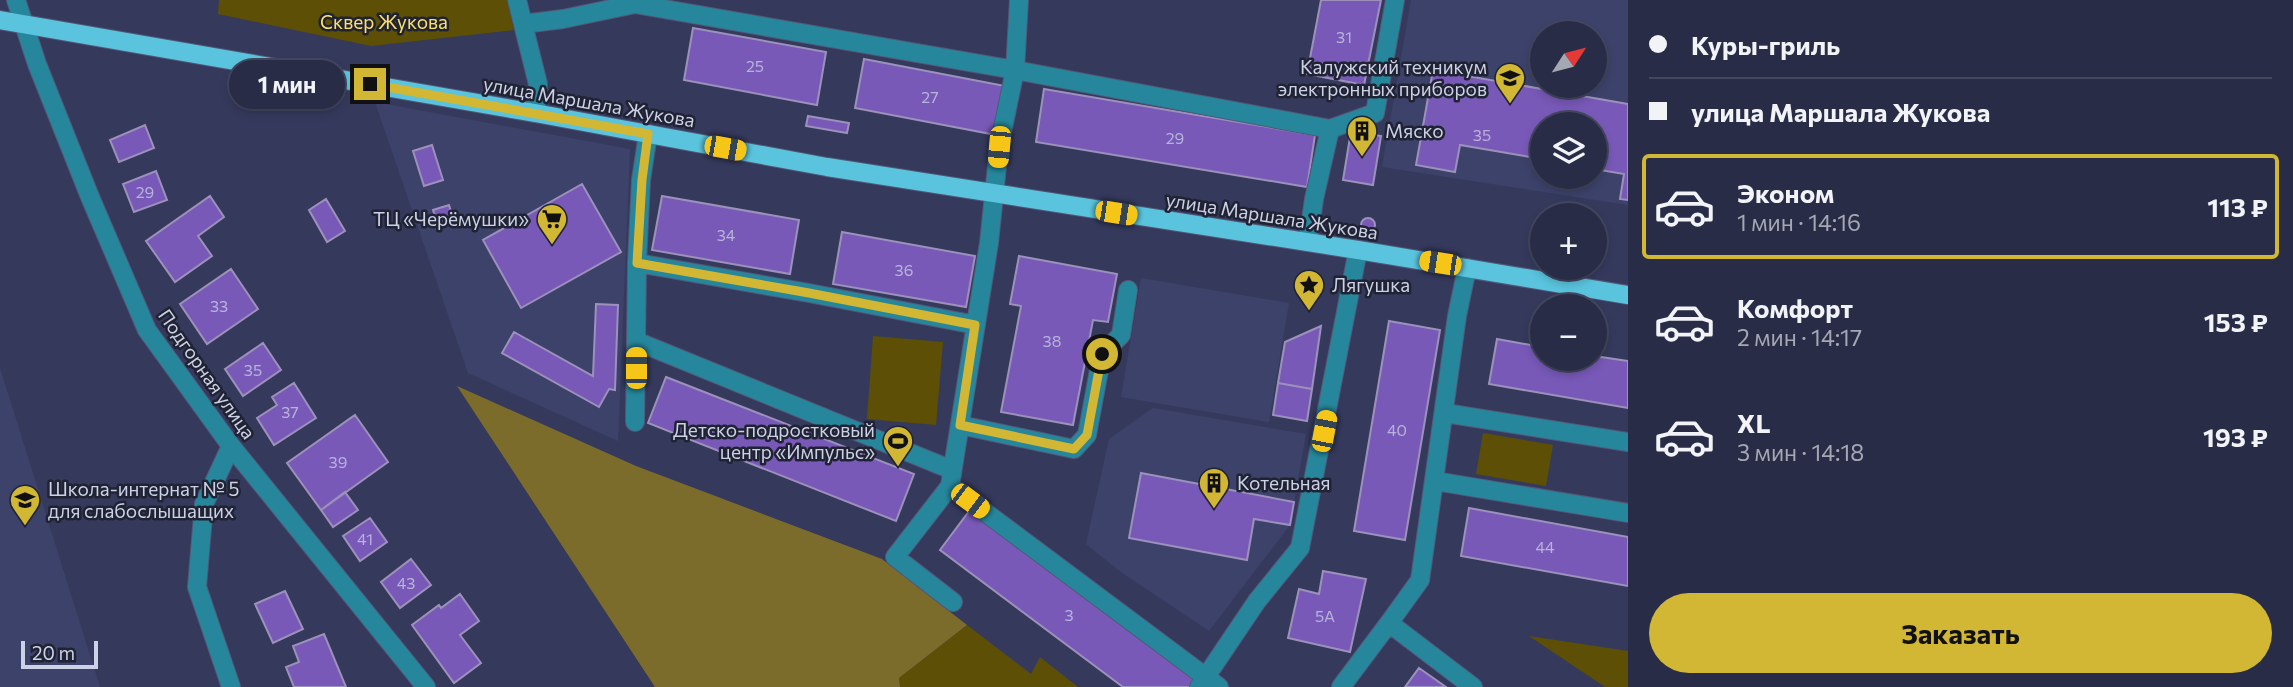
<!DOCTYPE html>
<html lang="ru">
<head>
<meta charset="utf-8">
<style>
  :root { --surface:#282c46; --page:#30344d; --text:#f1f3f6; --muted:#a5a7b3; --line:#44485f; --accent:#d2b735 }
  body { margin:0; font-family:Commissioner,sans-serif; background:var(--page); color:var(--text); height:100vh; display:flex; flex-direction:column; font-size:26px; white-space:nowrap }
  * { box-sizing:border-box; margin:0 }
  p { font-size:23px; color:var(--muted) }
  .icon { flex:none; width:38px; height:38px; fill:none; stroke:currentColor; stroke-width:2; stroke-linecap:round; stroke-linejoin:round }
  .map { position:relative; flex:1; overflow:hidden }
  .drawer { display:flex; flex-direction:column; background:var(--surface); width:665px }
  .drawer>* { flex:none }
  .top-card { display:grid; align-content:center; height:154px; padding:0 21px; background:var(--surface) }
  .needle { width:46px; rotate:54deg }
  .buttons { position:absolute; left:1530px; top:21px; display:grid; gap:14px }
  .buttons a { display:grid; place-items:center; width:77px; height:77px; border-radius:50%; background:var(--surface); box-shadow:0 4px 10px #0003,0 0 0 2px var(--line); font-size:35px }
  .scale { position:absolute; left:21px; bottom:18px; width:77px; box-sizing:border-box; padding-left:7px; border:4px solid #ccd1e6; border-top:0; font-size:19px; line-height:24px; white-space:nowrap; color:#ccd1e6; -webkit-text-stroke:5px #202333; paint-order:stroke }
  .end { position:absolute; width:32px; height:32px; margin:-16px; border:9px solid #d2b735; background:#111; box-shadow:0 0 0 4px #111 }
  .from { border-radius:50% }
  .bubble { position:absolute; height:49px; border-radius:24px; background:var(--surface); box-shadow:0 4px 10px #0003,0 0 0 2px var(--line); font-size:23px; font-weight:700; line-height:49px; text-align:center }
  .car { position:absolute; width:21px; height:42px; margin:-21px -10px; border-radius:9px; box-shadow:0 0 5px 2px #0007; background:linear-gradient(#f5c518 24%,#345 0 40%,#f5c518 0 76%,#345 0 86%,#f5c518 0) }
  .top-card b { display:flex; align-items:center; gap:24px; height:66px; font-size:26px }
  .top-card b+b { border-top:2px solid var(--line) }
  .top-card i { width:18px; height:18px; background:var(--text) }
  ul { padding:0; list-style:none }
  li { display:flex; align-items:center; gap:21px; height:105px; margin:0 14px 10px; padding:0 7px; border:4px solid transparent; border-radius:7px }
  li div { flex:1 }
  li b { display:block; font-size:26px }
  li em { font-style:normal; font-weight:700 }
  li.on { border-color:var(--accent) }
  li>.icon { width:63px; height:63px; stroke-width:1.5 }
  .primary-button { display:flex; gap:14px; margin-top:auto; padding:14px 21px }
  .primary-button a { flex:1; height:80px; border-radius:42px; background:var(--accent); color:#111; font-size:28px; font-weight:700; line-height:80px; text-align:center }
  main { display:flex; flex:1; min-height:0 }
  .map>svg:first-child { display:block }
</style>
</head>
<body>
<main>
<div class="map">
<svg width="1628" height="687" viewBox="0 0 1628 687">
  <rect width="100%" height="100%" fill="#353a5d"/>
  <path fill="#3d426b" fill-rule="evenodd" d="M 1411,0 L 1628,0 L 1628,205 L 1382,167 ZM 1542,33 L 1594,33 L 1594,86 L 1542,86 ZM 1542,124 L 1594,124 L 1594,177 L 1542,177 Z
    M 375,102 L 630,149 L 618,441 L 468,373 Z
    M 1141,278 L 1289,303 L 1269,422 L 1121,397 Z
    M 0,368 L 100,687 L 0,687 Z
    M 1153,408 L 1306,434 L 1290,525 L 1209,631 L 1121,572 L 1086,544 L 1109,439 Z"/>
  <path fill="#5d4f05" d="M 219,0 L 507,0 L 514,30 L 371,46 L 218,14 Z
    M 873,336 L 943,342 L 936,425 L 867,419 Z
    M 1483,433 L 1553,445 L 1546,486 L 1476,474 Z
    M 967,625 L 1031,674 L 1040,657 L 1078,687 L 900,687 L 899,678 Z
    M 1529,636 L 1628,651 L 1628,687 L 1605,687 Z"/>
  <path fill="#7b6c2b" d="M 457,386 L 636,466 L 882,559 L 967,625 L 899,678 L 900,687 L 655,687 Z"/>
  <path fill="#7859b8" stroke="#9c91ba" stroke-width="2" d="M 1321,0 L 1381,0 L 1364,85 L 1307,74 Z
    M 693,28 L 826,52 L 817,105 L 684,80 Z
    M 864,59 L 1005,86 L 996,135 L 855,108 Z
    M 1433,70 L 1628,104 L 1628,200 L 1620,199 L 1624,174 L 1594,169 L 1594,124 L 1542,124 L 1542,159 L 1460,145 L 1455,172 L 1416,165 Z
    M 1044,89 L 1315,135 L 1307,187 L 1036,142 Z
    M 808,116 L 849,123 L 847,133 L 806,126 Z
    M 145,125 L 154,148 L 119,162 L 110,140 Z
    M 1351,131 L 1381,136 L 1373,185 L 1343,180 Z
    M 432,145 L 443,180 L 424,186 L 413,151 Z
    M 156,171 L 167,200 L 134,212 L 123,184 Z
    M 582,184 L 621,252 L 521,308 L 483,240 Z
    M 210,196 L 224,217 L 198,236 L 212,256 L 175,282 L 146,241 Z
    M 662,196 L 799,220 L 790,274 L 652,250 Z
    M 326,199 L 345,231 L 327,242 L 309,210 Z
    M 449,205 L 453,218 L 437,223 L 433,210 Z
    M1361 225a7 7 0 1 1 14 0a7 7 0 1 1-14 0Z
    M 842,232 L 975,256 L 966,307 L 833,284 Z
    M 1019,256 L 1117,274 L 1108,322 L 1093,320 L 1073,425 L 1001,412 L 1021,306 L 1010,304 Z
    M 231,269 L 258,309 L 207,344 L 180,304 Z
    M 596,304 L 618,305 L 615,390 L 609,389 L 599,407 L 502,353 L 514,332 L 593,376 Z
    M 1389,321 L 1440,330 L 1405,540 L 1354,531 Z
    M 1321,326 L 1312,389 L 1278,383 L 1285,342 Z
    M 1497,339 L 1542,347 L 1542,359 L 1594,359 L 1594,356 L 1628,361 L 1628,408 L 1489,384 Z
    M 263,343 L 281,370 L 243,396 L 225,369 Z
    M 666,377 L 914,474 L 896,521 L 648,423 Z
    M 294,383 L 316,418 L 274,445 L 257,418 L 277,405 L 272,397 Z
    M 1278,383 L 1312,389 L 1307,421 L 1273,415 Z
    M 355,415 L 388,462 L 321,510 L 287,463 Z
    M 1141,473 L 1294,502 L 1290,525 L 1254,519 L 1247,560 L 1129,538 Z
    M 345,492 L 358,510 L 333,527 L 321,510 Z
    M 1469,508 L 1628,537 L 1628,586 L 1461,556 Z
    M 970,510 L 1197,680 L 1192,687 L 1123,687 L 940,550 Z
    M 370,518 L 387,542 L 360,561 L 343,536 Z
    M 411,559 L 431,585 L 400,608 L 381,582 Z
    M 1323,571 L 1366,579 L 1350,652 L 1288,638 L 1299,589 L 1319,594 Z
    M 285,591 L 303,629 L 273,643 L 255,604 Z
    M 460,594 L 479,621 L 460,635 L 481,663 L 454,683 L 412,625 L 439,605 L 441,608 Z
    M 324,634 L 346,687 L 294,687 L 286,667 L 299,662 L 293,646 Z
    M 1419,668 L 1446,687 L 1405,687 Z"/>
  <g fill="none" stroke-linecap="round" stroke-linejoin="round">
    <g stroke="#535878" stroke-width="20">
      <path id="minor" d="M 16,0 L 37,64 L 90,197 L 147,330 L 231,446 L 426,687
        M 517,0 L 538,84 L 535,113
        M 634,0 L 635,4 L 1015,70 L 999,147 L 989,243 L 950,486 L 1219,687
        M 1019,0 L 1015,70 L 1330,129 L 1314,199 L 1308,242
        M 523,24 L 563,19 L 635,4
        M 1330,129 L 1375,113 L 1395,0
        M 648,134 L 641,180 L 637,263 L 809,293 L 976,325
        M 1467,268 L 1457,316 L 1420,580 L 1389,623 L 1473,687
        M 636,341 L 952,470
        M 1445,413 L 1628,442
        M 635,422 L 637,263
        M 960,425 L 1074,449 L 1087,435 L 1102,354 L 1121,335 L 1128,290
        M 231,446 L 204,504 L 197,587 L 231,687
        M 1435,481 L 1628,513
        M 950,486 L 895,557 L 953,602
        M 1199,687 L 1257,601 L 1300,548 L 1358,250
        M 1341,687 L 1389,623"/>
    </g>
    <g stroke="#535878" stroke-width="20">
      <path id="major" d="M 0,20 L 535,113 L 827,167 L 1358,250 L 1628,295"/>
    </g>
    <use href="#minor" stroke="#26879c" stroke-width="18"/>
    <use href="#major" stroke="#5ac4de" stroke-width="18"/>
  </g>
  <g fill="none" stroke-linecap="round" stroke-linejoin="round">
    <path stroke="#d2b735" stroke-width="9" d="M 370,84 L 648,134 L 642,180 L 637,263 L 809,293 L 975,325 L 960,425 L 1074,449 L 1087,435 L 1102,354"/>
  </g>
  <defs>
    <g id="university-pin" transform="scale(1.575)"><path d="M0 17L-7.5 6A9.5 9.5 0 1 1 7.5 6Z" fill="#d2b735" stroke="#202333"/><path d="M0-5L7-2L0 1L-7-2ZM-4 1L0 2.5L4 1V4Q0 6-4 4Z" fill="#111"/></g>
    <g id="building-pin" transform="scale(1.575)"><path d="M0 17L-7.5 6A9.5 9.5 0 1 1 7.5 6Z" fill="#d2b735" stroke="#202333"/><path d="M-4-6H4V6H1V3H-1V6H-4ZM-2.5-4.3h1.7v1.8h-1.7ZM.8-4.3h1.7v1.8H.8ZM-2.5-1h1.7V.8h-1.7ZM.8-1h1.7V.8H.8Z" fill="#111"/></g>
    <g id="supermarket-pin" transform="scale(1.575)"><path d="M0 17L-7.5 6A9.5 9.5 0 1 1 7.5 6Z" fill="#d2b735" stroke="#202333"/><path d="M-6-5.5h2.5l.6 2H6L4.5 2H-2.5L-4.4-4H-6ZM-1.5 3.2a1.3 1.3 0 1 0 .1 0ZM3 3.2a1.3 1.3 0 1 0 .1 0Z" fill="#111"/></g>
    <g id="sight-pin" transform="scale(1.575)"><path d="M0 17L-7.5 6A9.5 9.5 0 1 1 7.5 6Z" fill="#d2b735" stroke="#202333"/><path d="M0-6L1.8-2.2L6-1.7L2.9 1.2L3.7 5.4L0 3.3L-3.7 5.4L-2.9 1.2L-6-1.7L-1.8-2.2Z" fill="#111"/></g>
    <g id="stadium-pin" transform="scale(1.575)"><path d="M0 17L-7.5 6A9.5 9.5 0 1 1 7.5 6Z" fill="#d2b735" stroke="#202333"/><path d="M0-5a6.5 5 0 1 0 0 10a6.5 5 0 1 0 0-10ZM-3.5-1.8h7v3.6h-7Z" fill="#111"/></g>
    <g id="school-pin" transform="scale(1.575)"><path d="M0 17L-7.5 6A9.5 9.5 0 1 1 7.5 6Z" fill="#d2b735" stroke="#202333"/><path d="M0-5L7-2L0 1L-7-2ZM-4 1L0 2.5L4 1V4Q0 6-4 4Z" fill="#111"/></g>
  </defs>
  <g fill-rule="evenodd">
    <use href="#university-pin" x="1510" y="78"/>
    <use href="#building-pin" x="1362" y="131"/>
    <use href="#supermarket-pin" x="552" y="219"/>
    <use href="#sight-pin" x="1309" y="285"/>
    <use href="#stadium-pin" x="898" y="441"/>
    <use href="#building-pin" x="1214" y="483"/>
    <use href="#school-pin" x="25" y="500"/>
  </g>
  <g text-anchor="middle" stroke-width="5" stroke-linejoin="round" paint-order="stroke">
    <g font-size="16" fill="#b7b3da">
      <text x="1344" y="43">31</text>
      <text x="755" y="72">25</text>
      <text x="930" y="103">27</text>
      <text x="1482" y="141">35</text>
      <text x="1175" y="144">29</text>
      <text x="145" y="198">29</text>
      <text x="726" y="241">34</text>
      <text x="904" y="276">36</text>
      <text x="219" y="312">33</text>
      <text x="1052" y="347">38</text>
      <text x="253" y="376">35</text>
      <text x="290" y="418">37</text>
      <text x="1397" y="436">40</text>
      <text x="338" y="468">39</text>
      <text x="365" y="545">41</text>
      <text x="1545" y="553">44</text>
      <text x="406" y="589">43</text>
      <text x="1069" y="621">3</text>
      <text x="1325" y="622">5А</text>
    </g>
    <g font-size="19" fill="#fbe06b" stroke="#202333">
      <text x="384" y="29">Сквер Жукова</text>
    </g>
    <g font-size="19" fill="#ccd1e6" stroke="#202333" text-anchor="start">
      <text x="1487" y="74" text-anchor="end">Калужский техникум<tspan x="1487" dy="22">электронных приборов</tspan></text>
      <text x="1385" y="138">Мяско</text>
      <text x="529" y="226" text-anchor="end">ТЦ «Черёмушки»</text>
      <text x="1332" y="292">Лягушка</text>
      <text x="875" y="437" text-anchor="end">Детско-подростковый<tspan x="875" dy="22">центр «Импульс»</tspan></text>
      <text x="1237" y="490">Котельная</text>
      <text x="48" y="496">Школа-интернат № 5<tspan x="48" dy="22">для слабослышащих</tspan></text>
    </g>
    <g font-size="19" fill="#ccd1e6" stroke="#202333">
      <text transform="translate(589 102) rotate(10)" y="7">улица Маршала Жукова</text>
      <text transform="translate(1272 216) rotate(9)" y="7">улица Маршала Жукова</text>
      <text transform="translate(207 374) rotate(55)" y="7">Подгорная улица</text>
    </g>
  </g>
</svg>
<div class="buttons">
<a><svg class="needle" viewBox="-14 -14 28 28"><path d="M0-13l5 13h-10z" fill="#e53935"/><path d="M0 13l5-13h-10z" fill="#a5a7b3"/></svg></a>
<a><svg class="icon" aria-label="layers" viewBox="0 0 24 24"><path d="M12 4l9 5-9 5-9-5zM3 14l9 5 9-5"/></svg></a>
<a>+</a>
<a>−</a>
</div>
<div class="scale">20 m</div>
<i class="end from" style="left:1102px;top:354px"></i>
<i class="end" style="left:370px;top:84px"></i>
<div class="bubble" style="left:229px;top:60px;width:116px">1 мин</div>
<i class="car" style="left:999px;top:147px;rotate:185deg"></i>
<i class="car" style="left:725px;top:148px;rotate:100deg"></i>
<i class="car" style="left:1116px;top:213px;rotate:99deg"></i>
<i class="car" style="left:1440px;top:263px;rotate:279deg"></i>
<i class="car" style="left:636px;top:368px;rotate:0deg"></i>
<i class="car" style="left:1324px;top:431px;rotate:11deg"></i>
<i class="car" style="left:970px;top:501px;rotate:127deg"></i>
</div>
<section class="drawer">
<div class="top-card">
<b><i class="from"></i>Куры-гриль</b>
<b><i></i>улица Маршала Жукова</b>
</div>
<ul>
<li class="on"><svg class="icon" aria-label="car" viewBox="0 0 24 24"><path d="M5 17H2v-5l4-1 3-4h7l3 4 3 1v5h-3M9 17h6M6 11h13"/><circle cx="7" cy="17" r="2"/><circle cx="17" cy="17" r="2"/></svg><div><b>Эконом</b><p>1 мин · 14:16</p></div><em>113 ₽</em></li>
<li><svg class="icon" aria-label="car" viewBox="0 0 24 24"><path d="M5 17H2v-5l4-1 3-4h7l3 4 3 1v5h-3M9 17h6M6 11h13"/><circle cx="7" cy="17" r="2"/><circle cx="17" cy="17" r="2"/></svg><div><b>Комфорт</b><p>2 мин · 14:17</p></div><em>153 ₽</em></li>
<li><svg class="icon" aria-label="car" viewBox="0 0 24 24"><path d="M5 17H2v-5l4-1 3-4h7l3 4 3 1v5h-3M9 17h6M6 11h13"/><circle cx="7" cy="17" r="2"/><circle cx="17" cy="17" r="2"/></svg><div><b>XL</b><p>3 мин · 14:18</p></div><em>193 ₽</em></li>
</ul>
<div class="primary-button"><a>Заказать</a></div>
</section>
</main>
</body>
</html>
